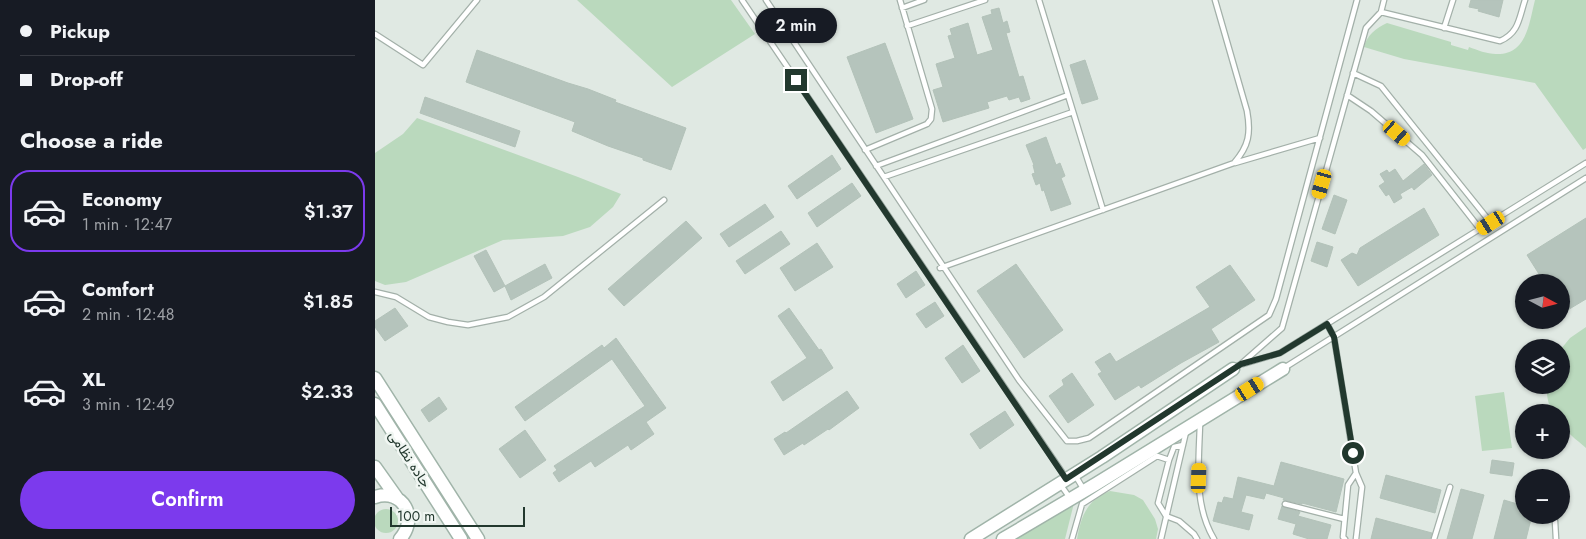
<!DOCTYPE html>
<html lang="en">
<head>
<meta charset="utf-8">
<style>
  :root { --surface:#171b24; --page:#242831; --text:#f1f3f6; --muted:#9ea1a6; --line:#363941; --accent:#7c3aed }
  body { margin:0; font-family:Jost,Vazirmatn,sans-serif; background:var(--page); color:var(--text); height:100vh; display:flex; flex-direction:column; font-size:19px; white-space:nowrap }
  * { box-sizing:border-box; margin:0 }
  p { font-size:16px; color:var(--muted) }
  .icon { flex:none; width:28px; height:28px; fill:none; stroke:currentColor; stroke-width:2; stroke-linecap:round; stroke-linejoin:round }
  .map { position:relative; flex:1; overflow:hidden }
  .sheet { display:flex; flex-direction:column; background:var(--surface); width:375px }
  .sheet>* { flex:none }
  .banner { display:grid; align-content:center; height:110px; padding:0 20px; background:var(--surface) }
  .needle { width:32px; rotate:97deg }
  .controls { position:absolute; left:1140px; top:274px; display:grid; gap:10px }
  .controls a { display:grid; place-items:center; width:55px; height:55px; border-radius:50%; background:var(--surface); box-shadow:0 1px 4px #0004; font-size:25px }
  .scale { position:absolute; left:15px; bottom:12px; width:135px; box-sizing:border-box; padding-left:5px; border:2px solid #22382e; border-top:0; font-size:14px; line-height:18px; white-space:nowrap; color:#22382e; -webkit-text-stroke:4px #f0f6f2; paint-order:stroke }
  .end { position:absolute; width:22px; height:22px; margin:-11px; border:6px solid #22382e; background:#fff; box-shadow:0 0 0 2px #fff }
  .from { border-radius:50% }
  .bubble { position:absolute; height:35px; border-radius:18px; background:var(--surface); box-shadow:0 1px 4px #0004; font-size:16px; font-weight:600; line-height:35px; text-align:center }
  .car { position:absolute; width:15px; height:30px; margin:-15px -8px; border-radius:6px; box-shadow:0 0 4px 1px #0007; background:linear-gradient(#f5c518 24%,#345 0 40%,#f5c518 0 76%,#345 0 86%,#f5c518 0) }
  .banner b { display:flex; align-items:center; gap:18px; height:48px; font-size:19px }
  .banner b+b { border-top:1px solid var(--line) }
  .banner i { width:12px; height:12px; background:var(--text) }
  ul { padding:0; list-style:none }
  li { display:flex; align-items:center; gap:15px; height:82px; margin:0 10px 8px; padding:0 10px; border:2px solid transparent; border-radius:20px }
  li div { flex:1 }
  li b { display:block; font-size:19px }
  li em { font-style:normal; font-weight:600 }
  li.active { border-color:var(--accent) }
  li>.icon { width:45px; height:45px; stroke-width:1.5 }
  h2 { padding:0 20px; font-size:22px; line-height:60px }
  .primary-button { display:flex; gap:10px; margin-top:auto; padding:10px 20px }
  .primary-button a { flex:1; height:58px; border-radius:30px; background:var(--accent); color:#fff; font-size:20px; font-weight:600; line-height:58px; text-align:center }
  main { display:flex; flex:1; min-height:0 }
  .map>svg:first-child { display:block }
</style>
</head>
<body>
<main>
<section class="sheet">
<div class="banner">
<b><i class="from"></i>Pickup</b>
<b><i></i>Drop-off</b>
</div>
<h2>Choose a ride</h2>
<ul>
<li class="active"><svg class="icon" aria-label="car" viewBox="0 0 24 24"><path d="M5 17H2v-5l4-1 3-4h7l3 4 3 1v5h-3M9 17h6M6 11h13"/><circle cx="7" cy="17" r="2"/><circle cx="17" cy="17" r="2"/></svg><div><b>Economy</b><p>1 min · 12:47</p></div><em>$1.37</em></li>
<li><svg class="icon" aria-label="car" viewBox="0 0 24 24"><path d="M5 17H2v-5l4-1 3-4h7l3 4 3 1v5h-3M9 17h6M6 11h13"/><circle cx="7" cy="17" r="2"/><circle cx="17" cy="17" r="2"/></svg><div><b>Comfort</b><p>2 min · 12:48</p></div><em>$1.85</em></li>
<li><svg class="icon" aria-label="car" viewBox="0 0 24 24"><path d="M5 17H2v-5l4-1 3-4h7l3 4 3 1v5h-3M9 17h6M6 11h13"/><circle cx="7" cy="17" r="2"/><circle cx="17" cy="17" r="2"/></svg><div><b>XL</b><p>3 min · 12:49</p></div><em>$2.33</em></li>
</ul>
<div class="primary-button"><a>Confirm</a></div>
</section>
<div class="map">
<svg width="1211" height="539" viewBox="0 0 1211 539">
  <rect width="100%" height="100%" fill="#e0e9e3"/>
  <path fill="#bad9bd" d="M 202,0 L 356,0 L 380,34 L 297,87 Z
    M 1160,0 L 1211,0 L 1211,148 L 1208,150 L 1160,83 L 1029,59 L 989,47 C 992,35 1001,28 1012,23 L 1076,42 L 1076,45 L 1093,50 L 1094,47 C 1102,50 1112,54 1121,54 C 1152,55 1154,23 1160,0 Z
    M 42,118 L 203,177 L 246,194 L 238,207 L 215,227 L 188,236 L 128,240 L 31,282 L 10,285 L 0,281 L 0,153 L 28,134 Z
    M 1211,327 L 1211,448 C 1198,436 1186,431 1186,412 L 1178,412 C 1173,406 1171,393 1172,385 L 1186,385 L 1186,349 L 1195,338 Z
    M 1129,392 L 1137,448 L 1107,451 L 1100,396 Z
    M 735,491 L 759,495 L 768,500 L 780,519 L 783,529 L 781,539 L 702,539 C 706,516 712,500 735,491 Z
    M 700,499 L 690,539 L 635,539 Z
    M-1 521a12 12 0 1 1 24 0a12 12 0 1 1-24 0Z"/>
  <path fill="#b5c4bc" stroke="#b3c2b9" d="M 1096,0 L 1128,0 L 1124,17 L 1103,11 L 1104,9 L 1094,7 Z
    M 624,8 L 628,23 L 632,21 L 635,32 L 631,33 L 644,77 L 648,76 L 655,99 L 646,102 L 644,97 L 634,100 L 632,96 L 612,102 L 614,108 L 568,122 L 558,90 L 568,87 L 561,64 L 580,58 L 573,36 L 577,35 L 575,29 L 593,23 L 602,55 L 618,50 L 607,17 L 617,14 L 616,10 Z
    M 510,43 L 538,119 L 501,133 L 472,57 Z
    M 102,50 L 193,83 L 213,89 L 241,100 L 240,102 L 311,128 L 296,170 L 268,160 L 268,158 L 233,146 L 197,131 L 200,122 L 91,82 Z
    M 710,60 L 723,99 L 707,104 L 695,65 Z
    M 50,97 L 145,131 L 140,147 L 45,113 Z
    M 671,137 L 681,165 L 685,163 L 690,176 L 686,178 L 696,204 L 676,211 L 669,190 L 667,191 L 665,183 L 661,185 L 657,174 L 660,173 L 658,165 L 659,165 L 651,145 Z
    M 457,155 L 466,169 L 422,199 L 413,186 Z
    M 1049,164 L 1057,175 L 1039,190 L 1037,187 L 1025,194 L 1027,198 L 1019,203 L 1014,194 L 1011,196 L 1004,186 L 1010,182 L 1005,174 L 1012,170 L 1014,173 L 1020,169 L 1028,181 Z
    M 477,183 L 486,196 L 442,227 L 433,213 Z
    M 959,195 L 972,200 L 960,234 L 947,229 Z
    M 390,204 L 399,217 L 354,247 L 345,234 Z
    M 1049,208 L 1064,235 L 983,286 L 966,260 L 977,253 L 982,255 L 985,248 Z
    M 1211,218 L 1211,299 L 1186,314 L 1186,282 L 1169,282 L 1152,255 Z
    M 311,221 L 327,238 L 249,306 L 233,289 Z
    M 406,231 L 415,244 L 370,274 L 361,261 Z
    M 942,242 L 958,247 L 952,267 L 936,261 Z
    M 442,243 L 458,267 L 420,291 L 405,268 Z
    M 111,250 L 130,286 L 119,292 L 99,256 Z
    M 170,264 L 177,278 L 136,300 L 130,286 Z
    M 641,264 L 688,330 L 649,358 L 602,291 Z
    M 855,265 L 880,300 L 836,329 L 844,342 L 806,363 L 766,388 L 764,385 L 740,400 L 723,374 L 727,372 L 720,362 L 735,353 L 741,362 L 835,307 L 821,287 Z
    M 541,271 L 550,285 L 531,298 L 522,284 Z
    M 560,302 L 569,316 L 551,328 L 541,314 Z
    M 20,308 L 33,326 L 10,341 L 0,327 L 0,321 Z
    M 414,308 L 444,350 L 446,349 L 458,368 L 408,401 L 396,382 L 432,358 L 403,316 Z
    M 241,338 L 291,408 L 271,422 L 279,434 L 256,450 L 253,445 L 220,467 L 216,461 L 184,482 L 178,473 L 182,470 L 179,466 L 270,406 L 237,359 L 150,421 L 140,407 L 227,345 L 229,348 Z
    M 588,345 L 605,371 L 587,383 L 570,358 Z
    M 697,373 L 719,405 L 693,423 L 674,396 L 689,385 L 687,380 Z
    M 472,391 L 484,408 L 454,430 L 453,429 L 429,445 L 428,443 L 409,455 L 399,439 L 410,432 L 411,433 Z
    M 64,397 L 72,409 L 54,422 L 46,410 Z
    M 630,411 L 639,425 L 605,449 L 595,434 Z
    M 150,430 L 171,460 L 145,478 L 124,449 Z
    M 1117,460 L 1139,463 L 1137,476 L 1115,473 Z
    M 906,462 L 969,479 L 961,512 L 927,503 L 927,504 L 908,500 L 909,498 L 891,493 L 889,499 L 871,495 L 866,512 L 878,515 L 874,530 L 838,521 L 843,502 L 847,503 L 849,497 L 858,499 L 863,477 L 899,486 Z
    M 1011,475 L 1066,490 L 1060,513 L 1005,498 Z
    M 1086,489 L 1109,495 L 1097,539 L 1072,539 Z
    M 1129,500 L 1149,506 L 1149,515 L 1157,515 L 1151,539 L 1119,539 Z
    M 907,506 L 925,512 L 923,516 L 956,525 L 952,539 L 934,539 L 918,534 L 921,524 L 903,519 Z
    M 1001,518 L 1057,533 L 1055,539 L 996,539 Z"/>
  <g fill="none" stroke-linecap="round" stroke-linejoin="round">
    <g stroke="#a3b0a9" stroke-width="7">
      <path id="lane" d="M 367,0 L 691,478
        M 391,0 L 644,380 L 692,441 L 702,441 L 714,438 L 894,315 L 901,299 L 982,0
        M 664,0 L 728,210
        M 527,8 L 549,0
        M 1006,12 L 1125,41 C 1144,33 1144,18 1150,0
        M 532,26 L 610,0
        M 1069,28 L 1078,0
        M 0,34 L 48,65 L 102,0
        M 978,73 L 1006,86 L 1116,223
        M 972,95 L 996,111 L 1047,155 L 1105,229
        M 490,150 L 552,124 L 556,119 L 557,109 L 525,0
        M 860,163 L 945,138
        M 501,166 L 693,95
        M 509,177 L 698,112
        M 565,268 L 859,163 C 874,146 876,133 872,111 L 840,0
        M 0,292 L 21,297 L 54,317 L 73,322 L 93,325 L 133,317 L 169,297 L 289,200
        M 952,324 L 959,337 L 981,473
        M 868,364 L 905,353 L 1211,163
        M 859,368 L 866,364 L 907,328 L 991,28 L 1006,12 L 1009,0
        M 909,368 L 1211,178
        M 825,423 C 824,462 818,504 839,539
        M 808,445 L 799,447 L 794,460 L 783,503 L 791,516 L 804,521 L 819,534 L 822,539
        M 700,475 L 709,490
        M 685,484 L 695,498
        M 910,504 L 969,519
        M 1180,521 L 1181,539
        M 697,539 L 707,504 L 782,456 L 794,460
        M 786,539 L 811,432
        M 970,539 L 968,537 L 973,485 L 981,473 L 987,487 L 981,539
        M 1059,539 L 1075,487"/>
    </g>
    <g stroke="#a0b4a9" stroke-width="15">
      <path id="secondary" d="M 0,378 L 103,539
        M 0,404 L 86,539
        M 0,467 L 22,498
        M 0,497 C 28,488 44,518 25,539
        M 596,539 L 727,457 L 858,369
        M 628,539 L 721,484 L 908,369"/>
    </g>
    <use href="#lane" stroke="#fff" stroke-width="4.5"/>
    <use href="#secondary" stroke="#fff" stroke-width="12"/>
  </g>
  <g fill="none" stroke-linecap="round" stroke-linejoin="round">
    <path stroke="#22382e" stroke-width="6" d="M 421,80 L 691,479 L 866,364 L 905,353 L 952,324 L 959,337 L 978,453"/>
  </g>
  <g text-anchor="middle" stroke-width="5" stroke-linejoin="round" paint-order="stroke">
    <g font-size="14" fill="#22382e" stroke="#f0f6f2">
      <text transform="translate(35 459) rotate(57)" y="5">جاده نظامی</text>
    </g>
  </g>
</svg>
<div class="controls">
<a><svg class="needle" viewBox="-14 -14 28 28"><path d="M0-13l5 13h-10z" fill="#e53935"/><path d="M0 13l5-13h-10z" fill="#9ea1a6"/></svg></a>
<a><svg class="icon" aria-label="layers" viewBox="0 0 24 24"><path d="M12 4l9 5-9 5-9-5zM3 14l9 5 9-5"/></svg></a>
<a>+</a>
<a>−</a>
</div>
<div class="scale">100 m</div>
<i class="end from" style="left:978px;top:453px"></i>
<i class="end" style="left:421px;top:80px"></i>
<div class="bubble" style="left:380px;top:8px;width:82px">2 min</div>
<i class="car" style="left:1022px;top:133px;rotate:131deg"></i>
<i class="car" style="left:947px;top:184px;rotate:196deg"></i>
<i class="car" style="left:1116px;top:223px;rotate:238deg"></i>
<i class="car" style="left:875px;top:389px;rotate:58deg"></i>
<i class="car" style="left:824px;top:478px;rotate:2deg"></i>
</div>
</main>
</body>
</html>
